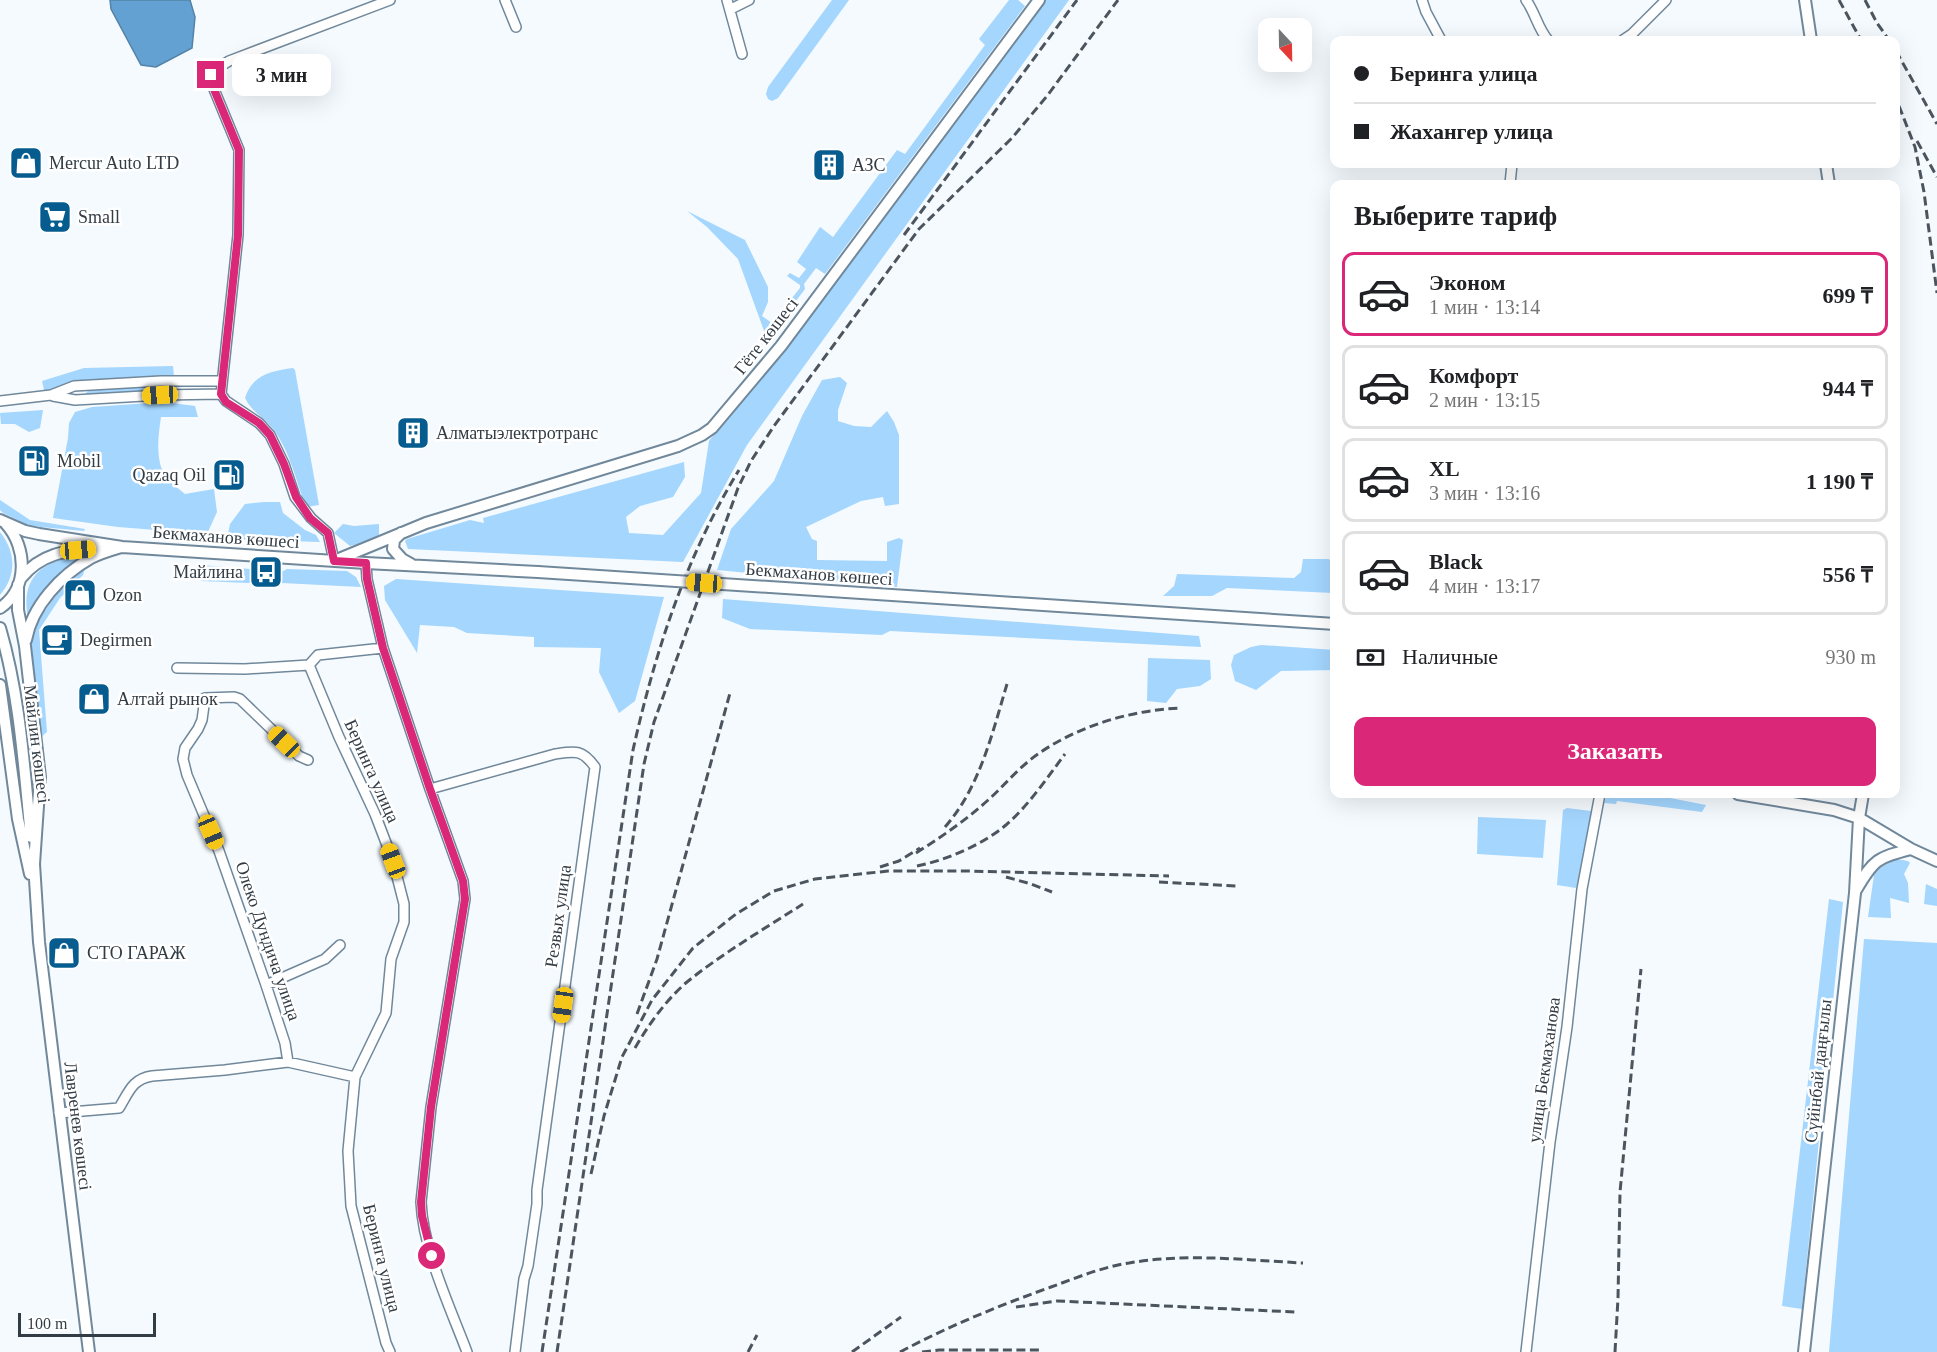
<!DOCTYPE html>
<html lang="ru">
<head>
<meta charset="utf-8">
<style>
  :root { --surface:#fff; --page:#f2f2f2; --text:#202124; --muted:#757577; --line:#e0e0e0; --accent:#db2777 }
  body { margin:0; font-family:"Times New Roman",serif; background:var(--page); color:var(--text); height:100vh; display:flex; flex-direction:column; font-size:22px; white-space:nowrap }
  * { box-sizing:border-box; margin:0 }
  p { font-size:20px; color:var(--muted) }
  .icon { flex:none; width:33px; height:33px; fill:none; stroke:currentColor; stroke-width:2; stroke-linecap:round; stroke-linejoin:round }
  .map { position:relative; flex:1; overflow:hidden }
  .side { position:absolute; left:1330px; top:180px; width:570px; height:618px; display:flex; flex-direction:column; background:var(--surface); border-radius:12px; box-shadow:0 6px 24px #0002 }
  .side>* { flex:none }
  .banner { position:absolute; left:1330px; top:36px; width:570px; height:132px; border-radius:12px; box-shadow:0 6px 24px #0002; display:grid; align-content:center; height:132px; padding:0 24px; background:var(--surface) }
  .needle { width:39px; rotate:158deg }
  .tools { position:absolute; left:1258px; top:18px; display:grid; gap:12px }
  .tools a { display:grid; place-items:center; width:54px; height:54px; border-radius:12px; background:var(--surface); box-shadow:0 6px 24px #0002; font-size:30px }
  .scale { position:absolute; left:18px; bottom:15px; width:138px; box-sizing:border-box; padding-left:6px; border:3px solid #323c45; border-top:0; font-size:16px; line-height:21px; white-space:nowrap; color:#323c45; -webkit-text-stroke:4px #fff; paint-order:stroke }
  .end { position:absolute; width:27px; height:27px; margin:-14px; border:8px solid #db2777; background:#fff; box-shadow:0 0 0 3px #fff }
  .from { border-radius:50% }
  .bubble { position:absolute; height:42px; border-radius:12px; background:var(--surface); box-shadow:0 6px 24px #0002; font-size:20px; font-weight:600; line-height:42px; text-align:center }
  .car { position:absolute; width:18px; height:36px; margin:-18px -9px; border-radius:8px; box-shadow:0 0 4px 2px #0007; background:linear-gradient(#f5c518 24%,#345 0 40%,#f5c518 0 76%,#345 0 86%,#f5c518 0) }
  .banner b { display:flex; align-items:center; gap:21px; height:57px; font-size:22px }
  .banner b+b { border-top:2px solid var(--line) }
  .banner i { width:15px; height:15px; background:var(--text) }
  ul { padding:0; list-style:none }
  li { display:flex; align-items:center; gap:18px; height:84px; margin:0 12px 9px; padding:0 12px; border:3px solid var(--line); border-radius:12px }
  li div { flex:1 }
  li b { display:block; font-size:22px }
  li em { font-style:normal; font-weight:600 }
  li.current { border-color:var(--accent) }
  li>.icon { width:54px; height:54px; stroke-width:1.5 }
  h2 { padding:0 24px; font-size:27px; line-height:72px }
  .pay { display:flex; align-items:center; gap:15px; height:66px; padding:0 24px; font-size:22px }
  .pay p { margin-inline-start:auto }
  .button { display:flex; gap:12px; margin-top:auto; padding:12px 24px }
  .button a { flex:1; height:69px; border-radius:12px; background:var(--accent); color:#fff; font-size:24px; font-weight:600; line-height:69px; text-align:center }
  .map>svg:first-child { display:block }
</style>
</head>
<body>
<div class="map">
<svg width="1937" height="1352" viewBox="0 0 1937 1352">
  <rect width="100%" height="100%" fill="#f4fafe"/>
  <path fill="#a4d6fe" d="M 832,0 L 849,0 L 778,98 L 772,101 L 768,99 L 766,94 L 768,87 Z
    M 1009,0 L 1018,0 L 1025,6 L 825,274 L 816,268 L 804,284 L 805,289 L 767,339 L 738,259 L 707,227 L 687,211 L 745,240 L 768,287 L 768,302 L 762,316 L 772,323 L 800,288 L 800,285 L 787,276 L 790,273 L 799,278 L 806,269 L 797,262 L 820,227 L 833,237 L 897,150 L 905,154 L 985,45 L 979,39 Z
    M 1044,0 L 1069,0 L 747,445 L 683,562 L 408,549 L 405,541 L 407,539 L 470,520 L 484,523 L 483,518 L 684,462 L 685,477 L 673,497 L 640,506 L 626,517 L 629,533 L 663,535 L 701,493 L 709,441 L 850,258 Z
    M 173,366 L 174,377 L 53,391 L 44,390 L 42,381 L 84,368 Z
    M 293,368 L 295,370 L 319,505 L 306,507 C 296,481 290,451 273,429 C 264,418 252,412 245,398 C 252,375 271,371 293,368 Z
    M 840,377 L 847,383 L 838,410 L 838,421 L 854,426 L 871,427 L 887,411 L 894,422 L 899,435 L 899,504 L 885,506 L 883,497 L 861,501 L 806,527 L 812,539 L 817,541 L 817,560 L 887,561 L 887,542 L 899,538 L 903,540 L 897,587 L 717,570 L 731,529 L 774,481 L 802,416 L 822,380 Z
    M 153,384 L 154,391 L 84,395 L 90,389 Z
    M 164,402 L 195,406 L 198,417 L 161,417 C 158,437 154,466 170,482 C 175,486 180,490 185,494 L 214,489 L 217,512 L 207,534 L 118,527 L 53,518 L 68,438 L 69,423 L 75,412 L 92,407 Z
    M 43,410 L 40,428 L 29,432 L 15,424 L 1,424 L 0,413 Z
    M 0,500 L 30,520 L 85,529 L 84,531 L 30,526 L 3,513 L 0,510 Z
    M 264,502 L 280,502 L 283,513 L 305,530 L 316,535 L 320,542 L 227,539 L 230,524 L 245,504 Z
    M 343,524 L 354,526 L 379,524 L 379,537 L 366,542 L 350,546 L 334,533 Z
    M 0,532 C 16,552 17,575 0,595 Z
    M 90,555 L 28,619 C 19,572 48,558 90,555 Z
    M 1303,559 L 1329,559 L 1335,568 L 1333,593 L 1227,588 L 1212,596 L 1163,596 L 1174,586 L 1177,574 L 1294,578 L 1301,572 Z
    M 201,565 L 263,570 L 249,583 L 201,581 Z
    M 85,568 L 83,575 L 60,598 L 39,630 L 47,732 L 41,737 L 30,646 L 32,633 L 38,621 L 56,595 Z
    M 287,569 L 347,571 L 356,577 L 361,587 L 262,582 Z
    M 396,579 L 664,597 L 635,701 L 619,713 L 599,672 L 601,648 L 534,647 L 534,637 L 467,633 L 454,627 L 420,625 L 417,653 L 385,600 L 384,586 Z
    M 723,599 L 1199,636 L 1201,647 L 890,631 L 882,635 L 750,629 L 722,618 Z
    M 1261,645 L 1335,650 L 1335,670 L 1281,671 L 1256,690 L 1235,681 L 1231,665 L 1234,655 L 1251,647 Z
    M 1148,658 L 1210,660 L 1211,679 L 1200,686 L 1177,689 L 1166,703 L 1147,701 Z
    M 1607,794 L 1650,794 L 1706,805 L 1702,812 L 1617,801 L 1616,804 L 1604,803 Z
    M 1567,808 L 1591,811 L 1585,857 L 1576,888 L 1557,885 L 1563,810 Z
    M 1478,817 L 1546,820 L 1543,858 L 1477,854 Z
    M 1897,859 L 1908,861 L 1910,863 L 1904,874 L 1908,883 L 1909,903 L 1890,898 L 1891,918 L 1868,917 L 1874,875 L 1877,869 Z
    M 1926,884 L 1937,889 L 1937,906 L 1924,904 Z
    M 1829,899 L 1843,902 L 1802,1309 L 1782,1306 Z
    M 1864,939 L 1937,943 L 1937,1352 L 1829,1352 Z"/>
  <path fill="#62a1d1" stroke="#5483a7" stroke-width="1.5" d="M 110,0 L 190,0 L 195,17 L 192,48 L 156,67 L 141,65 L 111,9 Z"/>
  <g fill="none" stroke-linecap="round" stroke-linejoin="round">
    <g stroke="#71889b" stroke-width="12">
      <path id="minor" d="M 505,0 L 516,27
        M 727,0 L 742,54
        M 1422,0 L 1426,12 L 1441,40
        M 1526,0 C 1535,12 1538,29 1548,40
        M 731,9 L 749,0
        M 1623,40 L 1632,34 L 1666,0
        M 1510,184 L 1512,164
        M 53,396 L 75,400 L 161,395 L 221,394
        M 0,401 L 51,395 L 74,386 L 161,381 L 221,381
        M 334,561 L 328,533 L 311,518 L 295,497 L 284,464 L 270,435 L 259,423 L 226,401 L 221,394 L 238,235 L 239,150 L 211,82 C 211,70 220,67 229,61 L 390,0
        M 366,563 L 367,579 L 383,648 L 430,789 L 463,881 L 465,899 L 431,1107 L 421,1202 C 423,1250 450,1307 467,1352
        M 309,665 L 339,737 L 375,814 L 393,861 L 404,904 L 404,922 L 391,959 L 386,1013 L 355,1077 L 348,1151 L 351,1206 L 386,1343 L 390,1352
        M 309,665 L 318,655 L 383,648
        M 177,668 L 245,669 L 309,665
        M 430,789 L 555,754 C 575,751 582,749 595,767 L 537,1190 L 537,1204 L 528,1266 L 524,1279 L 515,1352
        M 266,985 L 325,959 L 340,945
        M 288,1062 L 285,1043 L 266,985 L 219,851 L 187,775 L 183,759 L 185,748 L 198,729 L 202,720 L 205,698 L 234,697 L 240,699 L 299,756 L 308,760
        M 59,1113 L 119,1108 C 129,1092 132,1079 152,1076 L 225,1070 L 288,1062 L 355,1077
        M 1526,1352 L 1550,1142 L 1567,1027 L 1582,889 L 1600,794"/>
    </g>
    <g stroke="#71889b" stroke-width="14">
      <path id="major" d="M 1805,0 L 1811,40
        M 1826,164 L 1829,184
        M 0,520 L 25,531 L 39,534 L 122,547 L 366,563 L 538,572
        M 401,533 L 394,540 L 393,549 L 402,559 L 411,564
        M 334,561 L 426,523 L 678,446 L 702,435 L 712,428 L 781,346 L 1039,0
        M 21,578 C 44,550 70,551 103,548
        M 18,585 L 18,610 L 25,646 L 40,777 L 34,864 L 39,942 L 89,1352
        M 846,592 L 1335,624
        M 0,608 C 29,589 27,547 6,524
        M 0,628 C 20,696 24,767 31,837
        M 26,640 C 32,606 61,575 91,558 C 100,553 111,550 121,547
        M 0,685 L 18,819 L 30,874
        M 1738,794 L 1834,810 L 1859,818 L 1911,849 L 1937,861
        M 1856,890 C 1874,859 1877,858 1911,849
        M 1804,1352 L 1855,893 L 1859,818 L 1863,794"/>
    </g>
    <use href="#minor" stroke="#fff" stroke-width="9"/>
    <use href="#major" stroke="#fff" stroke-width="10"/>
    <path stroke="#4c555e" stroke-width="3" stroke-dasharray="9 4.5" stroke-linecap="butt" d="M 1839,0 L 1861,40
      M 1865,0 L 1877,23 L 1889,40
      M 1896,51 L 1937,124
      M 1899,106 L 1915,147 L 1924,192 L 1937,293
      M 1917,141 L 1937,177
      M 904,235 L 1077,0
      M 945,827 C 980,787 992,734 1007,684
      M 916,853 C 941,837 965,821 987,801 C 1004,786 1019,767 1038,754 C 1078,726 1131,710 1181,708
      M 917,866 C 947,860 982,845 1006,825 C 1029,805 1047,778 1065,754
      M 880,867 L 899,861 L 920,848
      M 1006,877 L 1031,884 L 1052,892
      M 1159,882 L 1237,886
      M 637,1014 L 657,959 L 730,693
      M 635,1048 C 649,1024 666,1000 687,982 C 723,953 764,929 803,904
      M 591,1174 L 604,1116 L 622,1057 L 652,1000 L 693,948 L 736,914 L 774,891 L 815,879 L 888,871 L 966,871 L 1169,876
      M 1016,1307 L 1057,1301 L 1295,1312
      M 542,1352 L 633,750 C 655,652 686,556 739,470
      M 557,1352 L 644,764 L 654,722 L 738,488 L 751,461 L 774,426 L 919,229 L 1012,138 L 1047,96 L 1118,0
      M 748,1352 L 757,1335
      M 852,1352 L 901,1317
      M 900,1352 C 949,1326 998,1306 1051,1287 C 1076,1278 1102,1267 1129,1263 C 1186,1253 1245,1260 1303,1263
      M 922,1352 L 939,1350 L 1040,1350
      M 1615,1352 L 1618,1298 L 1620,1192 L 1641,969"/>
    <g stroke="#71889b" stroke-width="14" stroke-linecap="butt">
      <path id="major-bridge" d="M 538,572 L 846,592"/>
    </g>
    <use href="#major-bridge" stroke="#fff" stroke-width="10"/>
  </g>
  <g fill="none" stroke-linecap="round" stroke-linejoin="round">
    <path stroke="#db2777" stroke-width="8" d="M 211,75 L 211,82 L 239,150 L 238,235 L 221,394 L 226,402 L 259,423 L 270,435 L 284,464 L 296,497 L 310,518 L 328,533 L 334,561 L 366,563 L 367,579 L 383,648 L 430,789 L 463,881 L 465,899 L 431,1107 L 421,1202 L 422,1216 L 432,1256"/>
  </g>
  <defs>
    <g id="shop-square" transform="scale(1.725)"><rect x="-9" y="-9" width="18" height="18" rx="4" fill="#065c8e" stroke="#fff"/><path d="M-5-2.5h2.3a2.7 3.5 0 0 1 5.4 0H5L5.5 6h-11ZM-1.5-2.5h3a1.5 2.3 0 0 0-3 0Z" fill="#fff"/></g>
    <g id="building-square" transform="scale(1.725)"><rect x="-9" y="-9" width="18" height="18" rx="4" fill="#065c8e" stroke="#fff"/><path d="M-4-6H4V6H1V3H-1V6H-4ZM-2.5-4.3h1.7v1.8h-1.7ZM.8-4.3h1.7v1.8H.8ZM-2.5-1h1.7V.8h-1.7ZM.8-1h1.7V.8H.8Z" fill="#fff"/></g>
    <g id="supermarket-square" transform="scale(1.725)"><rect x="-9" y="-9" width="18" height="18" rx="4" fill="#065c8e" stroke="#fff"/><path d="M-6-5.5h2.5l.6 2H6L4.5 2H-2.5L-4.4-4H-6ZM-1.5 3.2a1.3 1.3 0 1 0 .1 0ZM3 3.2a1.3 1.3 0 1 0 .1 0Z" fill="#fff"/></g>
    <g id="fuel-square" transform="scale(1.725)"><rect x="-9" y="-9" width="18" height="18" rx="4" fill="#065c8e" stroke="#fff"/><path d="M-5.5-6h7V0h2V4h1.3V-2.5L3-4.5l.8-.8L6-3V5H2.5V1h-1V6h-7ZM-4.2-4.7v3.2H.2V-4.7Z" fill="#fff"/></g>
    <g id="bus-square" transform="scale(1.725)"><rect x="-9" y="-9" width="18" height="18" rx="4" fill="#065c8e" stroke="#fff"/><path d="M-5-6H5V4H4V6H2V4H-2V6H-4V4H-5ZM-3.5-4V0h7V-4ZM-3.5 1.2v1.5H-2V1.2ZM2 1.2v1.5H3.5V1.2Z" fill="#fff"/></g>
    <g id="cafe-square" transform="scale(1.725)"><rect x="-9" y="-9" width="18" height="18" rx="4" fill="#065c8e" stroke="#fff"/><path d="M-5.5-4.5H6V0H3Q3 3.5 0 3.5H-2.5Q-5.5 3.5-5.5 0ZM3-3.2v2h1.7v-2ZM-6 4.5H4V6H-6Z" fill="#fff"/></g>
  </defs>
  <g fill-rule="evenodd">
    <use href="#shop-square" x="26" y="163"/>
    <use href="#building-square" x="829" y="165"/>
    <use href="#supermarket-square" x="55" y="217"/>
    <use href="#building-square" x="413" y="433"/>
    <use href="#fuel-square" x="34" y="461"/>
    <use href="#fuel-square" x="229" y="475"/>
    <use href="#bus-square" x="266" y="572"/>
    <use href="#shop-square" x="80" y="595"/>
    <use href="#cafe-square" x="57" y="640"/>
    <use href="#shop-square" x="94" y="699"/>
    <use href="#shop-square" x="64" y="953"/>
  </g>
  <g text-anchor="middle" stroke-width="5" stroke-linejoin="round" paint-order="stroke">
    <g font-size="18" fill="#323c45" stroke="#fff" text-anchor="start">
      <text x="49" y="169">Mercur Auto LTD</text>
      <text x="852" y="171">АЗС</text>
      <text x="78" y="223">Small</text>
      <text x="436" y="439">Алматыэлектротранс</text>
      <text x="57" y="467">Mobil</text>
      <text x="206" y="481" text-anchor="end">Qazaq Oil</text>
      <text x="243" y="578" text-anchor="end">Майлина</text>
      <text x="103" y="601">Ozon</text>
      <text x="80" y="646">Degirmen</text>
      <text x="117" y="705">Алтай рынок</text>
      <text x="87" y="959">СТО ГАРАЖ</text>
    </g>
    <g font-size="18" fill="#323c45" stroke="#fff">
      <text transform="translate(766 336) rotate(-52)" y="6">Гёте көшесі</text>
      <text transform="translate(226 537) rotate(4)" y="6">Бекмаханов көшесі</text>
      <text transform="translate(819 574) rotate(4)" y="6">Бекмаханов көшесі</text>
      <text transform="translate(37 744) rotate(83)" y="6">Майлин көшесі</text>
      <text transform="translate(372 771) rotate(66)" y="6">Беринга улица</text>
      <text transform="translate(558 916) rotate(-82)" y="6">Резвых улица</text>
      <text transform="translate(268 941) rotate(71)" y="6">Олеко Дундича улица</text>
      <text transform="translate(1544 1070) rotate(-82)" y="6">улица Бекмаханова</text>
      <text transform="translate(1818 1071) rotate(-84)" y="6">Сүйінбай даңғылы</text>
      <text transform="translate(78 1126) rotate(83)" y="6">Лавренев көшесі</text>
      <text transform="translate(382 1258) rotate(76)" y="6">Беринга улица</text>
    </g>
  </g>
</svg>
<div class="tools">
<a><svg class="needle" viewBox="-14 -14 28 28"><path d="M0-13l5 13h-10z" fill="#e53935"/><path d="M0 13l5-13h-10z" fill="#757577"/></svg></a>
</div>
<div class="scale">100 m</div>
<i class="end from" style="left:432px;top:1256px"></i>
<i class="end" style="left:211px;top:75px"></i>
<div class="bubble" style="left:232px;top:54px;width:99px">3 мин</div>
<i class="car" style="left:160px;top:395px;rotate:267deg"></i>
<i class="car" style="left:78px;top:550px;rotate:85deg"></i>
<i class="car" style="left:704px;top:583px;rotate:274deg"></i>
<i class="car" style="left:284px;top:742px;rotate:314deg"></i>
<i class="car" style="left:211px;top:832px;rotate:157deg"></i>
<i class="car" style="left:393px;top:861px;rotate:339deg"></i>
<i class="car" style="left:563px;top:1005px;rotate:188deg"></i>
<div class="banner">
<b><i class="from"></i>Беринга улица</b>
<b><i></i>Жахангер улица</b>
</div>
<section class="side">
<h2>Выберите тариф</h2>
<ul>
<li class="current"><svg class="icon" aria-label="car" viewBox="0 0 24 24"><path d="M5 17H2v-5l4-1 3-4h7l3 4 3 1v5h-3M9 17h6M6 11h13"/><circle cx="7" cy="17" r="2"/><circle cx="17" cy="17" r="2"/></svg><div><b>Эконом</b><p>1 мин · 13:14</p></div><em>699 ₸</em></li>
<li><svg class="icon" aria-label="car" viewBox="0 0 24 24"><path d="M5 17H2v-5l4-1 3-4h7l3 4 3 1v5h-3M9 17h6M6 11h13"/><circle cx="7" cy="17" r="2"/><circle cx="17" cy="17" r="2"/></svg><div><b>Комфорт</b><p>2 мин · 13:15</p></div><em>944 ₸</em></li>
<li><svg class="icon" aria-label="car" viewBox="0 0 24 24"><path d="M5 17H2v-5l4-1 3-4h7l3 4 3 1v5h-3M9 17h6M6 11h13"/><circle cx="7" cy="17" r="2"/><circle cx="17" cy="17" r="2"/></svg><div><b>XL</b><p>3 мин · 13:16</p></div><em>1 190 ₸</em></li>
<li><svg class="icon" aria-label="car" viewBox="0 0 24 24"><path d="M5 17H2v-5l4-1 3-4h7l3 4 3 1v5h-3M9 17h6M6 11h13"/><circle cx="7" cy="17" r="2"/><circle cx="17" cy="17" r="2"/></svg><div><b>Black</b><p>4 мин · 13:17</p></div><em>556 ₸</em></li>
</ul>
<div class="pay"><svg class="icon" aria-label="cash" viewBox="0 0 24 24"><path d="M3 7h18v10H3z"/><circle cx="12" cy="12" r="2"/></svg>Наличные<p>930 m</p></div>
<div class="button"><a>Заказать</a></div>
</section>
</div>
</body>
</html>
